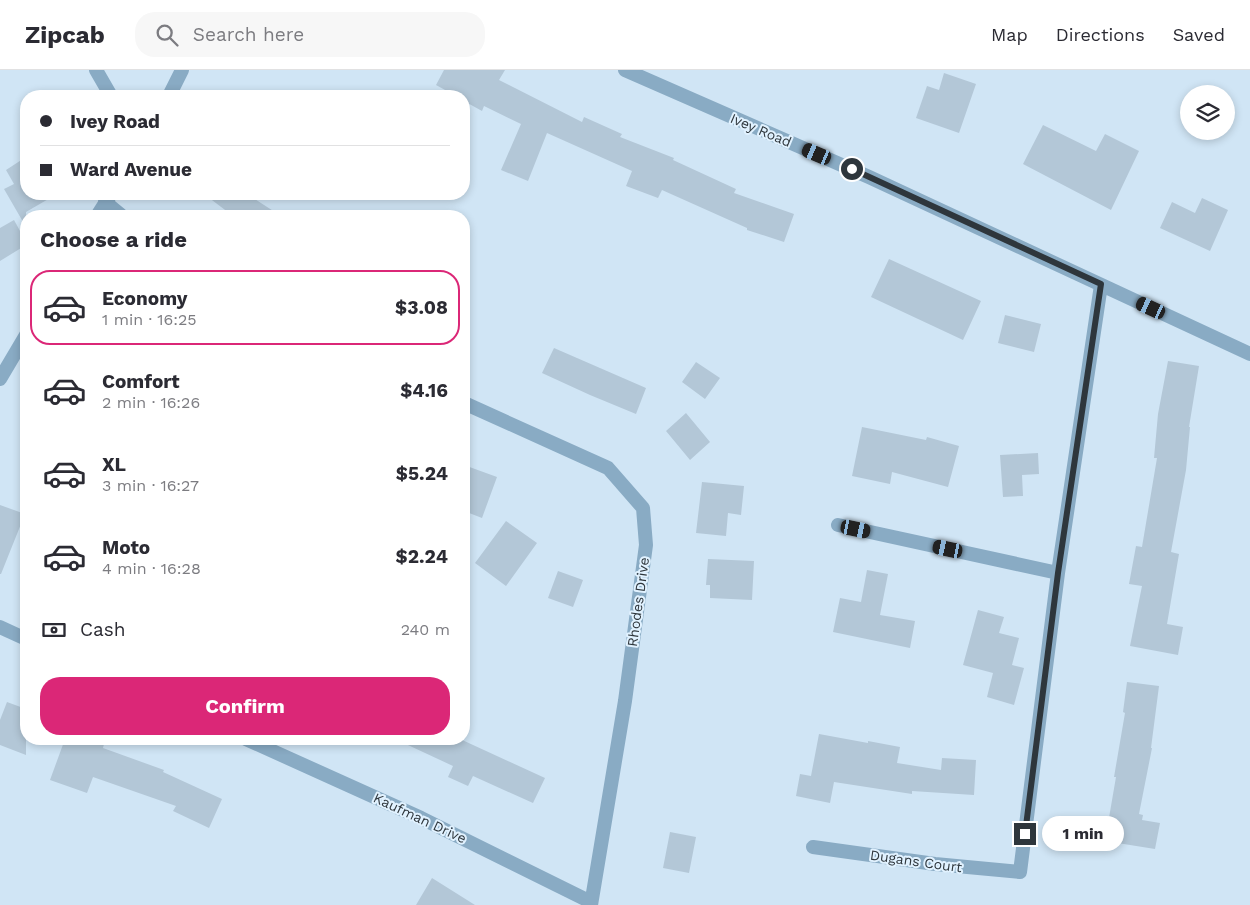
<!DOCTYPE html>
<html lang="en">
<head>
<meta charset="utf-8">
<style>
  :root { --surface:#fff; --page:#f7f7f7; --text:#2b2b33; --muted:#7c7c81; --line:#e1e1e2; --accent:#db2777 }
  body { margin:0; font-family:"Work Sans",sans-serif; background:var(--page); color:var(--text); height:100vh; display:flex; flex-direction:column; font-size:19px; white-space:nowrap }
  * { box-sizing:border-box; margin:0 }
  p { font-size:16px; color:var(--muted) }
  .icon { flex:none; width:28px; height:28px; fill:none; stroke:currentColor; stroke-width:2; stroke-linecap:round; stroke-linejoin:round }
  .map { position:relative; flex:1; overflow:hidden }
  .panel { position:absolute; left:20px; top:140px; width:450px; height:535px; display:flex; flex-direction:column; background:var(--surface); border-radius:20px; box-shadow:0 2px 8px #0003 }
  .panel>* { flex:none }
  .hud { position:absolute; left:20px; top:20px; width:450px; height:110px; border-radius:20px; box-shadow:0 2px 8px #0003; display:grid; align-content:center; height:110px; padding:0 20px; background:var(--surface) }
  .tools { position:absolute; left:1180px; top:15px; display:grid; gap:10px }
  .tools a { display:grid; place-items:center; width:55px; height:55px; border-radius:50%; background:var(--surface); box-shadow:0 2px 8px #0003; font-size:25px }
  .end { position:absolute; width:22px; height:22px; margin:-11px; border:6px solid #2e363c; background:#fff; box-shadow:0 0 0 2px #fff }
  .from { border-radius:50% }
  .bubble { position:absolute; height:35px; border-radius:18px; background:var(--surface); box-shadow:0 2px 8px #0003; font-size:16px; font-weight:700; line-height:35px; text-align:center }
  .car { position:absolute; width:15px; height:30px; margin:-15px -8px; border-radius:6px; box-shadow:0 0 4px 1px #0007; background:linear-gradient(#222 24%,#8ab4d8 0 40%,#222 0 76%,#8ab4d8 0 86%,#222 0) }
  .hud b { display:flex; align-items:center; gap:18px; height:48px; font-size:19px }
  .hud b+b { border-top:1px solid var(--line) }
  .hud i { width:12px; height:12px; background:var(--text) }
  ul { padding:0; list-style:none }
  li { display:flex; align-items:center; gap:15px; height:75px; margin:0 10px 8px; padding:0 10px; border:2px solid transparent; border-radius:20px }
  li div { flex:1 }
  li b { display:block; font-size:19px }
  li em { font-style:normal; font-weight:700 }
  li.on { border-color:var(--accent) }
  li>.icon { width:45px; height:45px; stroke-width:1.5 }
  h2 { padding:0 20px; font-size:22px; line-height:60px }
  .pay { display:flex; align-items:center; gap:12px; height:55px; padding:0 20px; font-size:19px }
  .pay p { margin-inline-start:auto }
  .primary-button { display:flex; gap:10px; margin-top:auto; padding:10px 20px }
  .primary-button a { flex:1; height:58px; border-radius:20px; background:var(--accent); color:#fff; font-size:20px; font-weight:700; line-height:58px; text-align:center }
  header { display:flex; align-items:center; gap:30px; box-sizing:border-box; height:70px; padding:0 25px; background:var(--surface); border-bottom:1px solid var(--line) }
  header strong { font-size:24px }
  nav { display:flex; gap:28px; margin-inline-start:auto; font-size:18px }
  .search { width:350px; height:45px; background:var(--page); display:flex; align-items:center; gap:12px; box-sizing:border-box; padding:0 18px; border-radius:20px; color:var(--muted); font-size:19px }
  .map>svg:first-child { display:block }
</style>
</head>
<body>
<header>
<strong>Zipcab</strong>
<div class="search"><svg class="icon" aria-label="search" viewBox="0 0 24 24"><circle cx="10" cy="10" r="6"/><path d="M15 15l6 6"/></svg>Search here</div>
<nav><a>Map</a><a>Directions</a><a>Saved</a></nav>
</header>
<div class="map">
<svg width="1250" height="835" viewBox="0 0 1250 835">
  <rect width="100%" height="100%" fill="#d0e5f5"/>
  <path fill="#b3c7d7" d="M 444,0 L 505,0 L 499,10 L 582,52 L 584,47 L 622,64 L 620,67 L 674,88 L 673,90 L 736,119 L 734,123 L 794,144 L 784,172 L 747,160 L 747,158 L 662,120 L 658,128 L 626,116 L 632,101 L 547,63 L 528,111 L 501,100 L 521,54 L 484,36 L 482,41 L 464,31 L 464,26 L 456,26 L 436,15 Z
    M 944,3 L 976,14 L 959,63 L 916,48 L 927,16 L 939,20 Z
    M 1043,55 L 1096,81 L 1105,64 L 1139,81 L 1111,140 L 1023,94 Z
    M 26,87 L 26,124 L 57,124 L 26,142 L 26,157 L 4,119 L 14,114 L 6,100 Z
    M 204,124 L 247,124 L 281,146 L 233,146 Z
    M 1202,128 L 1228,140 L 1210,181 L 1160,158 L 1172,132 L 1195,143 Z
    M 14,150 L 26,172 L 26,175 L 0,191 L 0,158 Z
    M 889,189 L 981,231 L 963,270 L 871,227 Z
    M 1005,245 L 1041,254 L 1034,282 L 998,273 Z
    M 554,278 L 646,318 L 636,344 L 590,325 L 542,303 Z
    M 1168,291 L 1199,296 L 1189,357 L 1190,357 L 1186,400 L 1171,482 L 1179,484 L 1167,554 L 1183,557 L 1178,585 L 1130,576 L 1142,516 L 1129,514 L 1136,476 L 1142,477 L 1157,388 L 1154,388 L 1158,344 Z
    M 696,292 L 720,308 L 705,329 L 682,312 Z
    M 686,343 L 710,372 L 690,390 L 666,361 Z
    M 862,357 L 926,370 L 927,367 L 959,376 L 948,417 L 892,402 L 890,414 L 852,406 Z
    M 1038,383 L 1039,404 L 1022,405 L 1023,426 L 1003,427 L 1000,385 Z
    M 464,395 L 497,407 L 482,448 L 464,441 Z
    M 702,412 L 744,416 L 741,445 L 728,443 L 726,466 L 696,463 Z
    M 0,435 L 25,444 L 1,504 L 0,504 Z
    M 506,451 L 537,473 L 506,516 L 475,493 Z
    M 708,489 L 754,491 L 752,530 L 710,528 L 710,515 L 706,515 Z
    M 867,500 L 888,504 L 880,545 L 915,551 L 910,578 L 833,562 L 840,528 L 861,532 Z
    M 558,501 L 583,510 L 573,537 L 548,528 Z
    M 978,540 L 1004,547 L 999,563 L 1019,568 L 1012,595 L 1024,598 L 1014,635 L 987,627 L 993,603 L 963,595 Z
    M 1127,612 L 1159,616 L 1151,678 L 1152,678 L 1139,744 L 1143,745 L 1142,750 L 1160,753 L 1155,779 L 1105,771 L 1116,707 L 1114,707 L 1125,643 L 1123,642 Z
    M 7,632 L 26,639 L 26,685 L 0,675 L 0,650 Z
    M 819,664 L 868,673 L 868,671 L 900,677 L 897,693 L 941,700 L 942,688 L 976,690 L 974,725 L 912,721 L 912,724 L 834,712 L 830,733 L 796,726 L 800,704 L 811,706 Z
    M 65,669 L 91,669 L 104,674 L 103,678 L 164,700 L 163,702 L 222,729 L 209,758 L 173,741 L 176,736 L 93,707 L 87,723 L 50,710 Z
    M 395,669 L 460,669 L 545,708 L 533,733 L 473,706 L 468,716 L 448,707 L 453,696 Z
    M 670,762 L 696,767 L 689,803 L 663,798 Z
    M 432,808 L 475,835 L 416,835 Z"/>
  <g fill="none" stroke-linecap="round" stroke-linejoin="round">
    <path stroke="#89abc4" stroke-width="14" d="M 96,0 L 111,26
      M 625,0 L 869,107 L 1250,284
      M 169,26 L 182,0
      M 105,132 L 122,146
      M 97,146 L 111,124
      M 0,309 L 26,265
      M 464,333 L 608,398 L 643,438 L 646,475 L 625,631 L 591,835
      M 838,455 L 1058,503
      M 0,557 L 26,569
      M 246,669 L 421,748 L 591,832
      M 813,777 L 935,794 L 1020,802 L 1058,503 L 1101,215"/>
  </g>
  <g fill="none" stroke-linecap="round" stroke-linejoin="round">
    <path stroke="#2e363c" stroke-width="6" d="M 852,99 L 1101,214 L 1058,503 L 1025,764"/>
  </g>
  <g text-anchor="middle" stroke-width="4" stroke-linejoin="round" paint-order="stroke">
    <g font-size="14" fill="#2e363c" stroke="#e1f2ff">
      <text transform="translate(761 60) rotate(23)" y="5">Ivey Road</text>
      <text transform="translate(638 532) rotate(-82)" y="5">Rhodes Drive</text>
      <text transform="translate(420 748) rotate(25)" y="5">Kaufman Drive</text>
      <text transform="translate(916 791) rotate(8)" y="5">Dugans Court</text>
    </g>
  </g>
</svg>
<div class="tools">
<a><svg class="icon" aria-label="layers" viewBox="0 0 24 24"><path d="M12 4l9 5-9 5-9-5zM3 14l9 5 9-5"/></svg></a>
</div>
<i class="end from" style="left:852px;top:99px"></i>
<i class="end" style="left:1025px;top:764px"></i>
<div class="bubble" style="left:1042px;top:746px;width:82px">1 min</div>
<i class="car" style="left:817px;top:84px;rotate:293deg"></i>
<i class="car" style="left:1151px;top:238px;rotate:295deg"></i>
<i class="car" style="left:856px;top:459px;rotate:102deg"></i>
<i class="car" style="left:948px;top:479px;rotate:282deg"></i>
<div class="hud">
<b><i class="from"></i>Ivey Road</b>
<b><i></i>Ward Avenue</b>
</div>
<section class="panel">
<h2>Choose a ride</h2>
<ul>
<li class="on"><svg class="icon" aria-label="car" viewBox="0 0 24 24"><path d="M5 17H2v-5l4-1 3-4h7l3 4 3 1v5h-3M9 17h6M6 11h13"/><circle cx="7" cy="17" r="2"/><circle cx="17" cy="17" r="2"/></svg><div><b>Economy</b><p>1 min · 16:25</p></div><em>$3.08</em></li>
<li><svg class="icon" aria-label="car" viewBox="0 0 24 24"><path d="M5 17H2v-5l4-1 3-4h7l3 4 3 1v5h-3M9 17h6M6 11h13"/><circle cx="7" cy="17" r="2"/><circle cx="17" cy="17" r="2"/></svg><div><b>Comfort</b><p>2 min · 16:26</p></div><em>$4.16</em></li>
<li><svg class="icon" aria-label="car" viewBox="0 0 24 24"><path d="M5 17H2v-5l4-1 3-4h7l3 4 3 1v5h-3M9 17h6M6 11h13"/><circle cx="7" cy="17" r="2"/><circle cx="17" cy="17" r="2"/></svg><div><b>XL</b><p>3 min · 16:27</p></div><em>$5.24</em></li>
<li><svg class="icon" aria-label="car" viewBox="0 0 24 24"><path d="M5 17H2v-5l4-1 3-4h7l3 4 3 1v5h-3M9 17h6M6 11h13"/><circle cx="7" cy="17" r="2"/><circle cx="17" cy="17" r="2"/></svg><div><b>Moto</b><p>4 min · 16:28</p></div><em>$2.24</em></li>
</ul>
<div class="pay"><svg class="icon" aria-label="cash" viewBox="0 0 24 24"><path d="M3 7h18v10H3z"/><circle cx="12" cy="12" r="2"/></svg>Cash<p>240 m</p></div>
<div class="primary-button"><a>Confirm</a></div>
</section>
</div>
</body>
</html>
